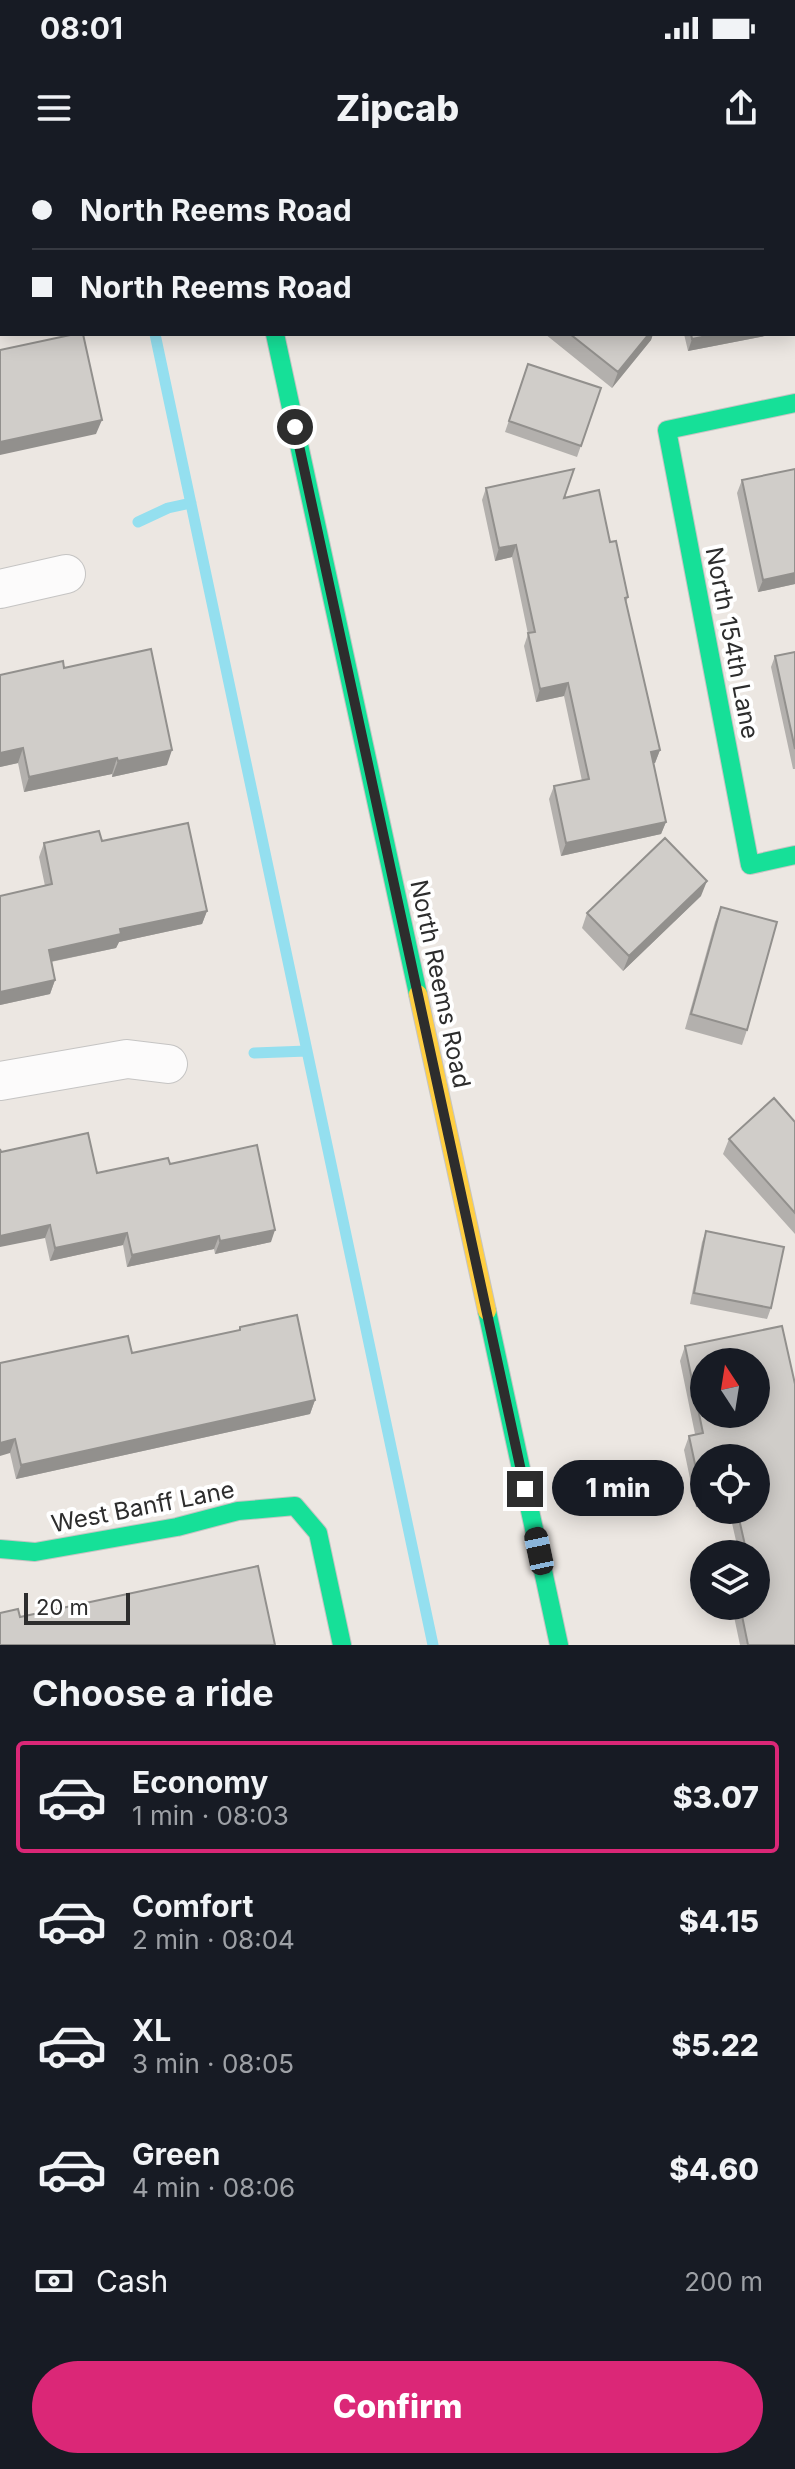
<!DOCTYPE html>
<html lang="en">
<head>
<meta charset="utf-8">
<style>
  :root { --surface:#171b24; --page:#20242c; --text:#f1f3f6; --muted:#9ea1a6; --line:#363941; --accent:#db2777 }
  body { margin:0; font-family:Inter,sans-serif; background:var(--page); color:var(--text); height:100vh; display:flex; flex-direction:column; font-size:30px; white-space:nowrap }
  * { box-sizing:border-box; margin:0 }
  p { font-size:26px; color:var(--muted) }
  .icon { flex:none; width:44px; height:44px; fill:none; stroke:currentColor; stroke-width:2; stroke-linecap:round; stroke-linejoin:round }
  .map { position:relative; height:1485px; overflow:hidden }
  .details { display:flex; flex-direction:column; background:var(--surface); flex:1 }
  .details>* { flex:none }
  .banner { position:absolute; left:0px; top:0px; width:796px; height:176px; box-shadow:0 4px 20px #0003; display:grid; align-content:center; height:176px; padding:0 32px; background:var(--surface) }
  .needle { width:52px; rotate:348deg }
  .buttons { position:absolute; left:690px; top:1188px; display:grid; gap:16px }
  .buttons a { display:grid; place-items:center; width:80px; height:80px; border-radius:50%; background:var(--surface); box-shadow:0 4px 20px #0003; font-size:40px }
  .scale { position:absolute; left:24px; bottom:20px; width:106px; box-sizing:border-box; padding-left:8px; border:4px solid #2d2d2d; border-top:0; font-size:22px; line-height:28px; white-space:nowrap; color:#2d2d2d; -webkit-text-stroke:6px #fff; paint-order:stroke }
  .end { position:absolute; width:36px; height:36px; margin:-18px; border:10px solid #2d2d2d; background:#fff; box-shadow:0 0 0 4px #fff }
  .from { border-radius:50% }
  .bubble { position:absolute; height:56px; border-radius:28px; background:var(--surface); box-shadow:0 4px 20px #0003; font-size:26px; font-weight:800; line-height:56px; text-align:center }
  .car { position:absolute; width:24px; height:48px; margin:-24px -12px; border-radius:10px; box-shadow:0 0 6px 2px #0007; background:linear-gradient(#222 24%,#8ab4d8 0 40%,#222 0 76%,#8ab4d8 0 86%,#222 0) }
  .banner b { display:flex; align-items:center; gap:28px; height:76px; font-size:30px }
  .banner b+b { border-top:2px solid var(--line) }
  .banner i { width:20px; height:20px; background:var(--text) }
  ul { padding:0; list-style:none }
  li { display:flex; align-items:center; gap:24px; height:112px; margin:0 16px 12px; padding:0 16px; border:4px solid transparent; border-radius:8px }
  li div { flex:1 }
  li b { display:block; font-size:30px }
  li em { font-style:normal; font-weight:800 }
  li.current { border-color:var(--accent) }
  li>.icon { width:72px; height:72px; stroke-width:1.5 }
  h2 { padding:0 32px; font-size:36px; line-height:96px }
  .pay { display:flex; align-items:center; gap:20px; height:88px; padding:0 32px; font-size:30px }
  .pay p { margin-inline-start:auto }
  .primary-button { display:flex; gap:16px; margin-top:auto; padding:16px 32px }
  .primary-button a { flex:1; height:92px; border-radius:48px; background:var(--accent); color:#fff; font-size:32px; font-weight:800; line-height:92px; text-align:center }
  .status { display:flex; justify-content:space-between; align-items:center; height:56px; padding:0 40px; background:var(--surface); direction:ltr }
  .status svg { height:22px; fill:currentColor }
  header { display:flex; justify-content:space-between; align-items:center; height:104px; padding:0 32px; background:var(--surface); font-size:36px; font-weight:800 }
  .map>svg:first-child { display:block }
</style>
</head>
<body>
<div class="status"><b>08:01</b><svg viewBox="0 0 49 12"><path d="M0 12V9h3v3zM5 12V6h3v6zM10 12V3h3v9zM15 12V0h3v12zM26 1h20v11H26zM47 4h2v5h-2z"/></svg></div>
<header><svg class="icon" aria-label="menu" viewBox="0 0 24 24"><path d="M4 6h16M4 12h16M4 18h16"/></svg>Zipcab<svg class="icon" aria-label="share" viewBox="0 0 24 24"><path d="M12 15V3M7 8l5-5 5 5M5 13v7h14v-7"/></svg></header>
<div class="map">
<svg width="795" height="1485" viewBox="0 0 795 1485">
  <rect width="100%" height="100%" fill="#ece7e2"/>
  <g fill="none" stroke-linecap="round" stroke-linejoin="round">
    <path stroke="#94dfef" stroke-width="11" d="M 116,0 L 117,2
      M 155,174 L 433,1485
      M 138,362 L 168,348 L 191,343
      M 254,893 L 307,891"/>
    <g stroke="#c5c4c3" stroke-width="40">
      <path id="street" d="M 566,2 L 576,0
        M 0,429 L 66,414
        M 0,921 L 127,899 L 168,904"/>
    </g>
    <g stroke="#c5c4c3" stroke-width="20">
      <path id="fast" d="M 237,0 L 238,2
        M 0,112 L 2,112
        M 275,174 L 418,834
        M 795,243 L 667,270 L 750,705 L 795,695
        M 487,1151 L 559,1485
        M 0,1389 L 35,1392 L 177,1367 L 238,1351 L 295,1346 L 318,1373 L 342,1485"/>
    </g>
    <g stroke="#c5c4c3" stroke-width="20">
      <path id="slow" d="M 418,834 L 487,1151"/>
    </g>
    <use href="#street" stroke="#fcfbfb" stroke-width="38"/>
    <use href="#fast" stroke="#16e098" stroke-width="18"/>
    <use href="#slow" stroke="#ffcf43" stroke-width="18"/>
  </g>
  <path fill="#b3b0ad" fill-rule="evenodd" d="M 545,174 L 653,174 L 651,180 L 612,228 Z
    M 684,174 L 775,174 L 688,191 Z
    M 528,204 L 601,228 L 577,297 L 505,272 Z
    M 742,320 L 795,424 L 758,432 L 737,333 Z
    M 486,328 L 564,338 L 610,382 L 628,437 L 626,442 L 660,590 L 655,603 L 653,603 L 666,662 L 661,674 L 561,696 L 549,639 L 554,626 L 582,621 L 564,536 L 536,542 L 524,486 L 528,474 L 512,397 L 495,401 L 482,340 Z
    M 795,492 L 795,609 L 793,609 L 771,507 L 775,496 Z
    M 64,508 L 167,605 L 112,617 L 112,614 L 24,632 L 18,603 L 0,607 L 0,515 Z
    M 102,681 L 207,751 L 202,764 L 119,782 L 116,788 L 51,802 L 55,820 L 50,834 L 0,845 L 0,736 L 45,726 L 39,697 L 44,683 Z
    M 701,736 L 623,811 L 582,768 L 587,753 Z
    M 721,747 L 747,870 L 742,885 L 685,869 L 715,762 Z
    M 795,962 L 795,1074 L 723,994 L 729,979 Z
    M 1,992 L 97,1013 L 170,1004 L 271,1082 L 215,1094 L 214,1089 L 127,1107 L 123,1085 L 50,1101 L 45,1078 Z
    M 706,1071 L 771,1148 L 767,1159 L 690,1144 L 702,1082 Z
    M 782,1166 L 795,1224 L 795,1485 L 740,1485 L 732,1447 L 756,1446 L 756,1394 L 739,1394 L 729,1350 L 756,1350 L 756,1298 L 704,1298 L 704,1345 L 696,1347 L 684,1290 L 689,1276 L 695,1274 L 680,1201 L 685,1186 ZM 704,1202 L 756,1202 L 756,1254 L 704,1254 Z
    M 240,1167 L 315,1240 L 310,1254 L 16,1319 L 10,1293 L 0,1203 L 132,1193 L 239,1170 Z"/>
  <path fill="#92908d" d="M 649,174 L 653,174 L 651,180 L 612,228 L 618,212 Z
    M 717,174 L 775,174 L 688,191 L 692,179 Z
    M 102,260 L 96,274 L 0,295 L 0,282 Z
    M 516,385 L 512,397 L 495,401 L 499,388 Z
    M 795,413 L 795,424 L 758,432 L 763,420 Z
    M 568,523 L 564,536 L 536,542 L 540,529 Z
    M 23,588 L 18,603 L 0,607 L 0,593 Z
    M 172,590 L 167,605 L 112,617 L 118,601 Z
    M 660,590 L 655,603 L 646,605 L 651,592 Z
    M 117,598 L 112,614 L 24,632 L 29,617 Z
    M 666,662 L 661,674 L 561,696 L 566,683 Z
    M 707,721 L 701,736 L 623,811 L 629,796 Z
    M 207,751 L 202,764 L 119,782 L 116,788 L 44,803 L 49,790 L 120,769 Z
    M 55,820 L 50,834 L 0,845 L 0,832 Z
    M 50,1065 L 45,1078 L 0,1087 L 0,1076 Z
    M 275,1070 L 271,1082 L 215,1094 L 220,1081 Z
    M 127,1073 L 123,1085 L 50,1101 L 55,1088 Z
    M 219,1076 L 214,1089 L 127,1107 L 132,1095 Z
    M 315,1240 L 310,1254 L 16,1319 L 21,1305 Z
    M 15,1279 L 10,1293 L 0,1296 L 0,1283 Z
    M 701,1332 L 704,1332 L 704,1345 L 696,1347 Z"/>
  <path fill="#d0cdc9" stroke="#92908d" stroke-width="2" fill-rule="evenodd" d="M 794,48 L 795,48 L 794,159 Z
    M 75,174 L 83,174 L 102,260 L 0,282 L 0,190 Z
    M 570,174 L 649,174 L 618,212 Z
    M 691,174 L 717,174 L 692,179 Z
    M 528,204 L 601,228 L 581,286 L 509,261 Z
    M 574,309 L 564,338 L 599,330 L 610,382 L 616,381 L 628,437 L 625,438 L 660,590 L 651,592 L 666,662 L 566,683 L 554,626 L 589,619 L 568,523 L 540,529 L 528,473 L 535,472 L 516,385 L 499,388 L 486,328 Z
    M 795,309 L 795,413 L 763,420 L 742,320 Z
    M 151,489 L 172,590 L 118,601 L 117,598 L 29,617 L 23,588 L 0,593 L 0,515 L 63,501 L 64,508 Z
    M 795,492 L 795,589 L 775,496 Z
    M 188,663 L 207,751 L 120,769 L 121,774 L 49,790 L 55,820 L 0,832 L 0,736 L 52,724 L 44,683 L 99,671 L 102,681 Z
    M 665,678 L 707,721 L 629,796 L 587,753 Z
    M 721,747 L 777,762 L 747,870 L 691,854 Z
    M 774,938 L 795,962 L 795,1053 L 729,979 Z
    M 88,973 L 97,1013 L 168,998 L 170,1004 L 257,985 L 275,1070 L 220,1081 L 219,1076 L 132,1095 L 127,1073 L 55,1088 L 50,1065 L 0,1076 L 0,989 L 1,992 Z
    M 706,1071 L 784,1087 L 771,1148 L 694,1133 Z
    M 297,1155 L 315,1240 L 21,1305 L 15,1279 L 0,1283 L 0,1203 L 128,1176 L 132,1193 L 240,1170 L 240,1167 Z
    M 782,1166 L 795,1224 L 795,1485 L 748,1485 L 740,1446 L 756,1446 L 756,1394 L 747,1394 L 737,1350 L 756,1350 L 756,1298 L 704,1298 L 704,1332 L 701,1332 L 689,1276 L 703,1273 L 685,1186 ZM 704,1202 L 756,1202 L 756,1254 L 704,1254 Z
    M 258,1406 L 275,1485 L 0,1485 L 0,1453 L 18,1449 L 20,1457 Z"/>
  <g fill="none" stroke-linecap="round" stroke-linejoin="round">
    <path stroke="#2d2d2d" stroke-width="10" d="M 295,267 L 525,1329"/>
  </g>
  <g text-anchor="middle" stroke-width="8" stroke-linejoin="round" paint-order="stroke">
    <g font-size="24" fill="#2d2d2d" stroke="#fff">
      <text transform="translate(732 483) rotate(79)" y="8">North 154th Lane</text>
      <text transform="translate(440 824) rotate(78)" y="8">North Reems Road</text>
      <text transform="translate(143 1347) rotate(-11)" y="8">West Banff Lane</text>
    </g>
  </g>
</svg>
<div class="buttons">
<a><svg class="needle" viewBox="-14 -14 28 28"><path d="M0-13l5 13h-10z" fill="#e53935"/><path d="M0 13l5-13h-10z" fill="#9ea1a6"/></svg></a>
<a><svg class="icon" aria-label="locate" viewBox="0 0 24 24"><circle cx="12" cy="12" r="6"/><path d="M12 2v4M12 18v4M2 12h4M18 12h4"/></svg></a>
<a><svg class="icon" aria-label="layers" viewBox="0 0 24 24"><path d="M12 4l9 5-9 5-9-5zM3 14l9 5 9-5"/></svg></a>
</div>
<div class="scale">20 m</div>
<i class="end from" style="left:295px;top:267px"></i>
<i class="end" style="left:525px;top:1329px"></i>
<div class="bubble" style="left:552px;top:1300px;width:132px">1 min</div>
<i class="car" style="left:539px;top:1391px;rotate:348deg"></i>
<div class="banner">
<b><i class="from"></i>North Reems Road</b>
<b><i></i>North Reems Road</b>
</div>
</div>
<section class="details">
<h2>Choose a ride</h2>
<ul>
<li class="current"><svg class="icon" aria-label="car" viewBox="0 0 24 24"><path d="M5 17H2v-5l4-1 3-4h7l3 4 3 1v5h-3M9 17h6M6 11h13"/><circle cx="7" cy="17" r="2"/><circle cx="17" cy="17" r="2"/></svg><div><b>Economy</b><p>1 min · 08:03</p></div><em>$3.07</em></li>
<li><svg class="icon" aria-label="car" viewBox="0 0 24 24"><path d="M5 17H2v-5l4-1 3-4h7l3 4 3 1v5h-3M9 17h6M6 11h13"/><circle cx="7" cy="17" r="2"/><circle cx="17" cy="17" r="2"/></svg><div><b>Comfort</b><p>2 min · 08:04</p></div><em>$4.15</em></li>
<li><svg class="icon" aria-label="car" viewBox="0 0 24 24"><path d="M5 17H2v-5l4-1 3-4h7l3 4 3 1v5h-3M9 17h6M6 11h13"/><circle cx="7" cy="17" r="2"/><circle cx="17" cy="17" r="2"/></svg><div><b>XL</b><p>3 min · 08:05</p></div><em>$5.22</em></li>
<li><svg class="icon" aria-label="car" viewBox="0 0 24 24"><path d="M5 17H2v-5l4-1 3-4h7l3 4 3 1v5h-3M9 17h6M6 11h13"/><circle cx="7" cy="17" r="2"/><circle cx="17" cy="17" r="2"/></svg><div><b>Green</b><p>4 min · 08:06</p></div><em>$4.60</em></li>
</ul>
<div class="pay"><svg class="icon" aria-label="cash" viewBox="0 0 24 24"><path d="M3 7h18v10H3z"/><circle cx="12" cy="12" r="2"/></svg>Cash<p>200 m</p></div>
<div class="primary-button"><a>Confirm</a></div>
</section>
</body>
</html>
